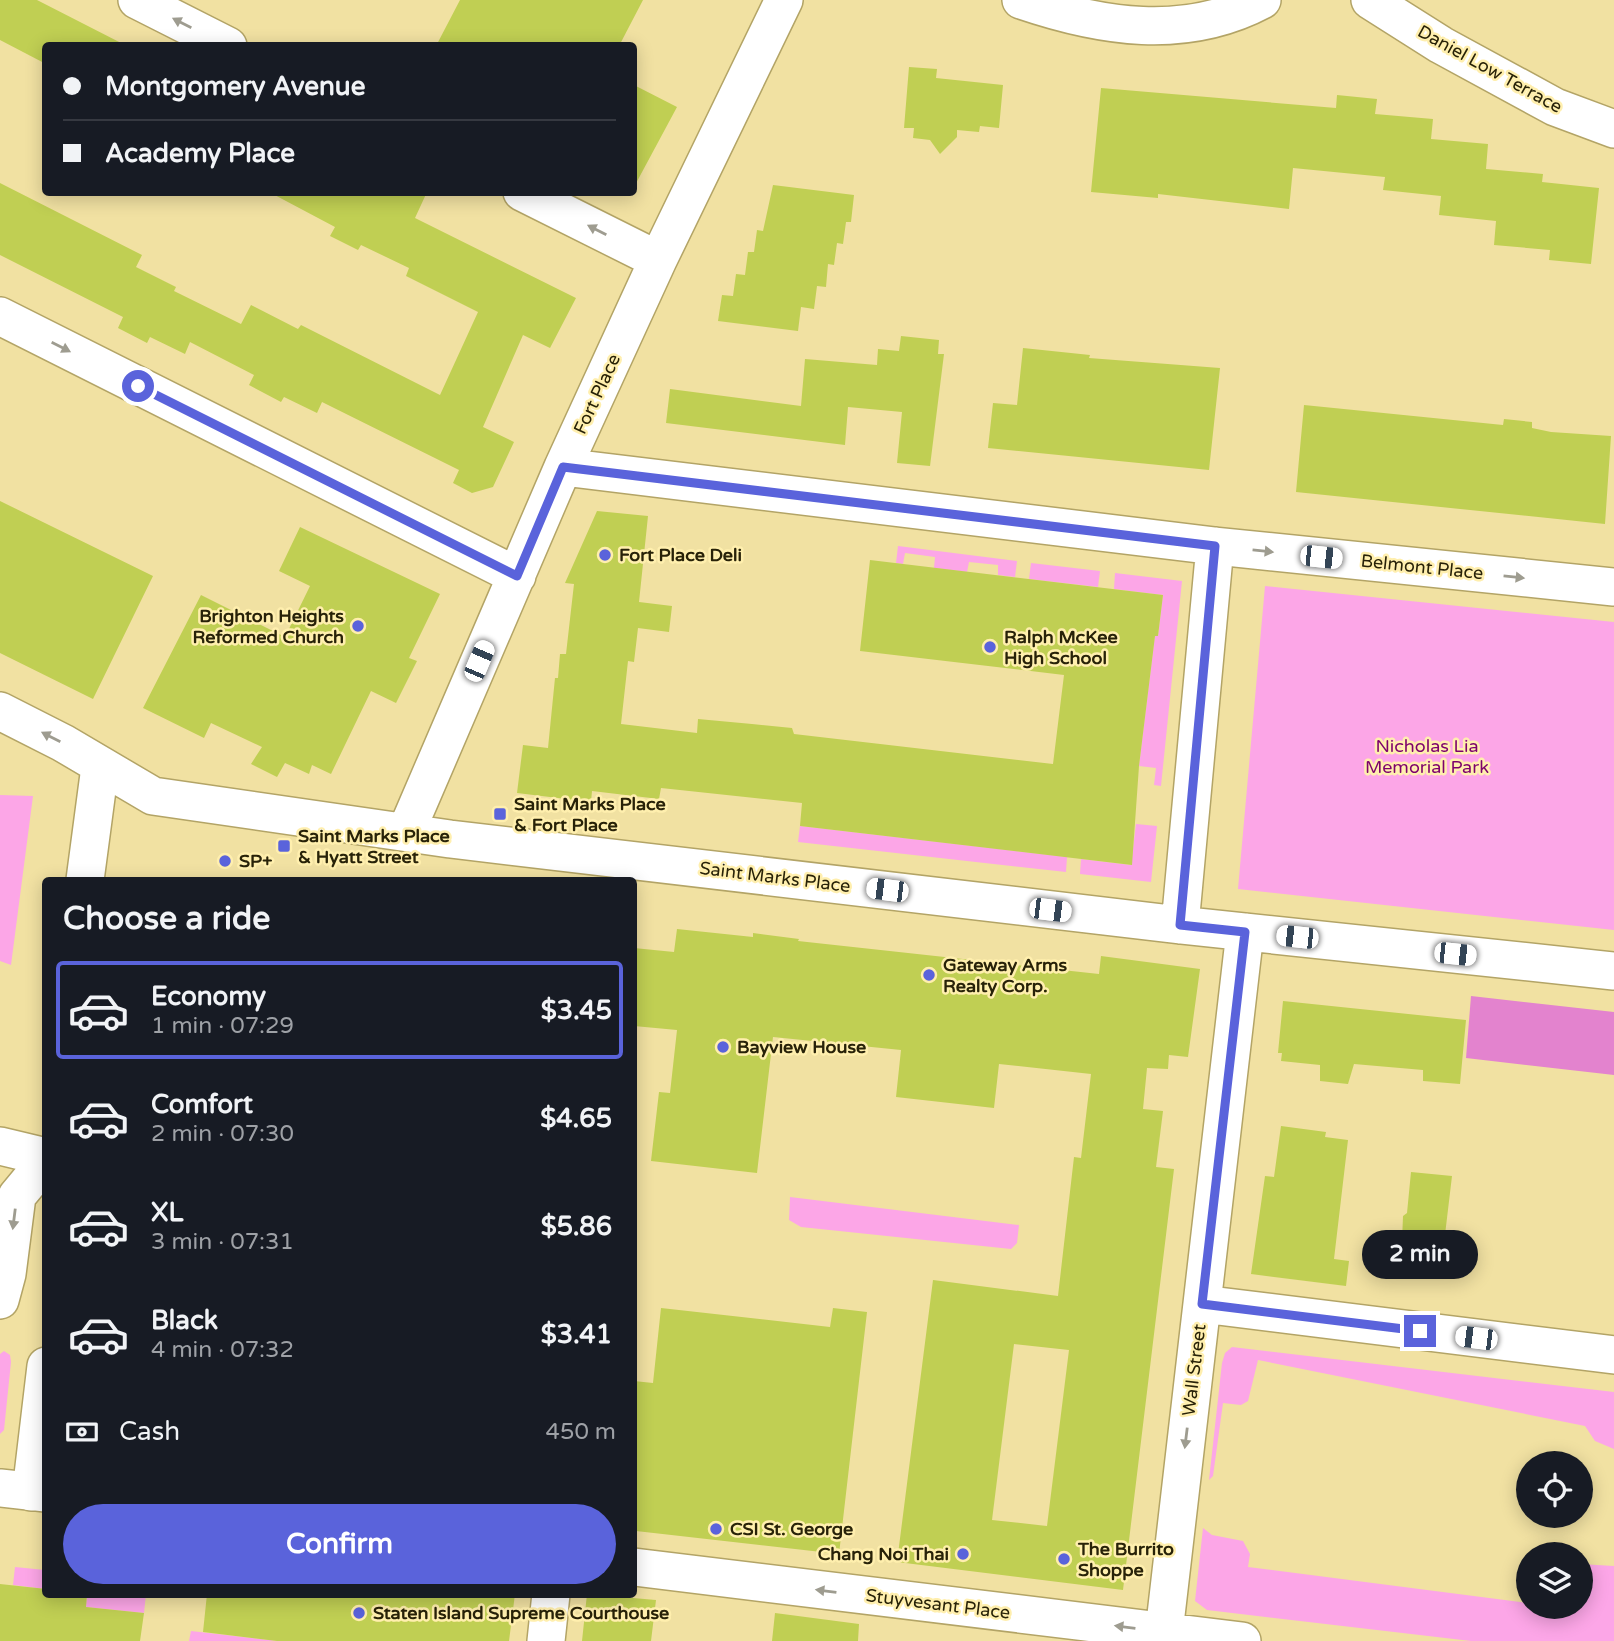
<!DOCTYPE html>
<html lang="en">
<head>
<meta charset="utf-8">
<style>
  :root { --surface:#171b24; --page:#242831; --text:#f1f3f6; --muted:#9ea1a6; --line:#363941; --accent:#5a63db }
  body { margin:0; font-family:"Varela Round",sans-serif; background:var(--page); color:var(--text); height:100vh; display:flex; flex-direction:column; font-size:26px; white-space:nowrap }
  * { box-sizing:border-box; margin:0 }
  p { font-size:23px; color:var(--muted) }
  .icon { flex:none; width:38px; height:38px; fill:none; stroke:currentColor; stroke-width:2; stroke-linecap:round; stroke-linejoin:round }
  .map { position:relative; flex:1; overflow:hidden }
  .panel { position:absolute; left:42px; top:877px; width:595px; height:721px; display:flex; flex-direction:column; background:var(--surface); border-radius:7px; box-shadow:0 4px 18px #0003 }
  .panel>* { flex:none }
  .top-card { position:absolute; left:42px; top:42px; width:595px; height:154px; border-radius:7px; box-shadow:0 4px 18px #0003; display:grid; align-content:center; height:154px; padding:0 21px; background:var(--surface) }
  .fabs { position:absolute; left:1516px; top:1451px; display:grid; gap:14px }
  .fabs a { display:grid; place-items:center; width:77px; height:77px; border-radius:50%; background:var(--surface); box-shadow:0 4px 18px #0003; font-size:35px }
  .end { position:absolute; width:32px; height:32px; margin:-16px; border:9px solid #5a63db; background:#fff; box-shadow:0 0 0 4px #fff }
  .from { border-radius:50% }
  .bubble { position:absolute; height:49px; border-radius:24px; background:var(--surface); box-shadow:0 4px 18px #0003; font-size:23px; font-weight:700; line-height:49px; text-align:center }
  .car { position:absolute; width:21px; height:42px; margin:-21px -10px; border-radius:9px; box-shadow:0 0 5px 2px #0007; background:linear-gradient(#fff 24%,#345 0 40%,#fff 0 76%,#345 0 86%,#fff 0) }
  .top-card b { display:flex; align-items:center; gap:24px; height:66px; font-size:26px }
  .top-card b+b { border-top:2px solid var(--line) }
  .top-card i { width:18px; height:18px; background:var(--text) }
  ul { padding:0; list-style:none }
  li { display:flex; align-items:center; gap:21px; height:98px; margin:0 14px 10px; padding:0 7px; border:4px solid transparent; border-radius:7px }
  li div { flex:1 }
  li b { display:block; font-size:26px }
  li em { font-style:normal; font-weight:700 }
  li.on { border-color:var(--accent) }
  li>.icon { width:63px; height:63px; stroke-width:1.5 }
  h2 { padding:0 21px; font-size:32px; line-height:84px }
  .pay { display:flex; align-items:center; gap:18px; height:77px; padding:0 21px; font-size:26px }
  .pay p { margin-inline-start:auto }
  .button { display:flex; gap:14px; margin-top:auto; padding:14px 21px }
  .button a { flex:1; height:80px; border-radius:42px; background:var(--accent); color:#fff; font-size:28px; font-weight:700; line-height:80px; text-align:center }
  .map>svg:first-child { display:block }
</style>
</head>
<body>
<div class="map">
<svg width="1614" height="1641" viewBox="0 0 1614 1641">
  <rect width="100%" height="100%" fill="#f1e1a2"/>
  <path fill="#fca6e7" d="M 898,546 L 1017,561 L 1015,577 L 998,575 L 998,565 L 969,562 L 967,572 L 934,568 L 935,557 L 905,553 L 903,564 L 896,563 Z
    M 1031,563 L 1100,571 L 1098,587 L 1029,579 Z
    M 1115,573 L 1182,581 L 1161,786 L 1154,785 L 1156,768 L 1139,766 L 1155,635 L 1158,636 L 1163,595 L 1114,589 Z
    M 1265,586 L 1614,622 L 1614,930 L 1238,889 Z
    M 0,795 L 33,796 L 11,965 L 0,961 Z
    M 1136,824 L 1157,826 L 1151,882 L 1080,874 L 1081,859 L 1131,865 Z
    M 800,826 L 1067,857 L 1066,872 L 798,842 Z
    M 790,1197 L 1019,1225 L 1017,1243 L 1011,1249 L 801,1227 L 789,1220 Z
    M 1232,1347 L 1614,1392 L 1614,1449 L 1595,1441 L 1585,1426 L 1258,1360 L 1248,1401 L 1241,1405 L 1223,1403 L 1213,1476 L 1209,1480 L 1222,1363 L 1225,1353 Z
    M 4,1351 L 10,1355 L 11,1362 L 4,1430 L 0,1434 L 0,1354 Z
    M 1203,1528 L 1212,1535 L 1243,1541 L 1250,1554 L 1248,1567 L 1528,1603 L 1528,1606 L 1580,1606 L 1580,1564 L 1614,1566 L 1614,1641 L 1471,1641 L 1207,1610 L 1195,1601 Z
    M 15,1567 L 45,1570 L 45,1589 L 13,1585 Z
    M 87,1594 L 146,1594 L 144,1613 L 86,1607 Z
    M 191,1631 L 277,1641 L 189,1641 Z"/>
  <path fill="#e383ce" d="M 1471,996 L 1614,1012 L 1614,1075 L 1466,1058 Z"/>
  <path fill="#c0cf53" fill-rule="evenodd" d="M 0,0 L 37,0 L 127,46 L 46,46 L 46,64 L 0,40 Z
    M 460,0 L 643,0 L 619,46 L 436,46 Z
    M 909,67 L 937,69 L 936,78 L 1003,85 L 999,128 L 980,126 L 979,132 L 957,130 L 957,137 L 940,154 L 930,140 L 913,138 L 914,128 L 904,128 Z
    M 634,85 L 677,107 L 634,187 Z
    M 1101,88 L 1336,108 L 1337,95 L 1377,99 L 1375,114 L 1433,119 L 1431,139 L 1488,144 L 1486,169 L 1543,174 L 1542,182 L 1599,188 L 1591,264 L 1549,260 L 1550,250 L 1494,245 L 1496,221 L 1439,215 L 1441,196 L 1383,190 L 1385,177 L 1293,168 L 1289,209 L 1158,194 L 1158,198 L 1091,192 Z
    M 0,183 L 142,255 L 136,267 L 176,287 L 174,291 L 241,324 L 251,305 L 298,329 L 301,325 L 440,395 L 478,312 L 406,276 L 409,268 L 361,245 L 358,250 L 330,236 L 335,227 L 269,192 L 427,192 L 415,218 L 576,298 L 550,348 L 523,335 L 483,427 L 514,442 L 493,487 L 472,493 L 453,483 L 459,470 L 322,402 L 317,413 L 284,397 L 281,402 L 249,385 L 254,375 L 190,342 L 185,354 L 150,337 L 147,343 L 118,328 L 123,317 L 0,255 Z
    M 773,185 L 854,195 L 851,222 L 846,222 L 843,244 L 837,243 L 834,265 L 828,264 L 826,287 L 817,286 L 814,309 L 801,307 L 798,331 L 718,321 L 722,295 L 733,296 L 736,274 L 745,275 L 748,252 L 754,252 L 757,230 L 763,231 Z
    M 901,336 L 939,340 L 938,354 L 944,354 L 930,466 L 897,463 L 902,412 L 848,407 L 845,445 L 666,423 L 670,389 L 801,406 L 805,359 L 877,365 L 878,349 L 899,351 Z
    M 1023,348 L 1090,355 L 1089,358 L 1220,368 L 1209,470 L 988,448 L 993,403 L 1017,405 Z
    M 1304,405 L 1503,425 L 1504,419 L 1532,422 L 1532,428 L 1551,432 L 1611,436 L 1605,524 L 1296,492 Z
    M 0,501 L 153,576 L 93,699 L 0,653 Z
    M 597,511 L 648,516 L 639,602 L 672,606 L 669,632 L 638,628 L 634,662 L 628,661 L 621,724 L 697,733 L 698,719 L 752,724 L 792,728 L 794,734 L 1053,764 L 1064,675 L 860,651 L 870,560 L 1163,595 L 1158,636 L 1155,636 L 1139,766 L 1132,865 L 800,826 L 802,803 L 661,788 L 659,799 L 592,791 L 591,802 L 517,793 L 523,745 L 548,748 L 555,678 L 558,678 L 560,654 L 566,654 L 574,584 L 565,583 Z
    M 300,527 L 440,594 L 409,658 L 417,661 L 396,703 L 371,691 L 331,774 L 312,765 L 309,774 L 285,763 L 277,777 L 251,764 L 262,747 L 211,723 L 204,738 L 143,708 L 201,595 L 285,637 L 310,586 L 279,571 Z
    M 677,929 L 753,937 L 753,933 L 799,939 L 798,941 L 1099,974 L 1101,956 L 1200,969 L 1188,1057 L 1169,1055 L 1168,1069 L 1147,1068 L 1143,1109 L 1163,1111 L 1156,1167 L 1174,1169 L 1123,1590 L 897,1562 L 933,1280 L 1058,1296 L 1074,1157 L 1081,1158 L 1091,1074 L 999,1064 L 994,1108 L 896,1097 L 901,1050 L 773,1037 L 757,1173 L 651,1161 L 659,1092 L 670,1093 L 677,1030 L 634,1026 L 634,948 L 674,952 ZM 1014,1344 L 1069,1350 L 1047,1526 L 992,1520 Z
    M 1283,1001 L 1466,1020 L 1460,1084 L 1423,1081 L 1423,1070 L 1354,1064 L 1348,1084 L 1320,1081 L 1320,1065 L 1281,1061 L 1282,1053 L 1278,1053 Z
    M 1281,1126 L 1326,1132 L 1325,1137 L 1348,1140 L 1334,1259 L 1349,1261 L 1346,1286 L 1251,1274 L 1265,1176 L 1274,1177 Z
    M 1411,1172 L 1452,1176 L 1442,1260 L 1440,1260 L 1438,1271 L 1401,1267 L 1403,1216 L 1407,1213 Z
    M 661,1308 L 830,1327 L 833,1308 L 867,1312 L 839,1554 L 636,1531 L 634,1381 L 653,1383 Z
    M 0,1584 L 46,1589 L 46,1594 L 87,1594 L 86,1607 L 144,1613 L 140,1641 L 0,1641 Z
    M 207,1594 L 515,1594 L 509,1641 L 277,1641 L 203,1632 Z
    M 587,1594 L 656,1600 L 651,1641 L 582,1641 Z
    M 775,1613 L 859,1624 L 858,1641 L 772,1641 Z"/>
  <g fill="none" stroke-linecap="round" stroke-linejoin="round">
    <g stroke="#b3a466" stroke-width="40">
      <path id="street" d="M 137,0 L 228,46
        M 1021,0 C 1100,27 1185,41 1262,0
        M 1370,0 L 1441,45 L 1555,107 L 1614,129
        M 522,192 L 658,260
        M 0,316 L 517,576
        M 563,467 L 1215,546 L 1614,587
        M 0,711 L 63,743 L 153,796 L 450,839 L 1180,925 L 1614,971
        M 406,832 L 563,467 L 658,260 L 784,0
        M 85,880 L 100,767
        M 1180,925 L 1215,546
        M 0,1146 L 46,1157
        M 0,1300 L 7,1274 L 17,1196 L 46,1161
        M 1202,1304 L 1614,1355
        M 0,1488 L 46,1493
        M 31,1492 L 46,1366
        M 634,1567 L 1242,1641
        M 546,1641 L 551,1594
        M 1163,1641 L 1245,932"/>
    </g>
    <use href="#street" stroke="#fff" stroke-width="37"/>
  </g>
  <defs><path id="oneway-solid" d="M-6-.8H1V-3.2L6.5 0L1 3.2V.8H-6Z" transform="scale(1.75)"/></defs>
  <g fill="#9e9c90">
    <use href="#oneway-solid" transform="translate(182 23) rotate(-153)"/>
    <use href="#oneway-solid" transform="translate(597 230) rotate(-153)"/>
    <use href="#oneway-solid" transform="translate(61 347) rotate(27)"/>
    <use href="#oneway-solid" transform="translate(1263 551) rotate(6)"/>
    <use href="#oneway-solid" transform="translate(1514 577) rotate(6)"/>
    <use href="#oneway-solid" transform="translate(51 737) rotate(-153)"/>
    <use href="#oneway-solid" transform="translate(14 1219) rotate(97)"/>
    <use href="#oneway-solid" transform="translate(1186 1438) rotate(97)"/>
    <use href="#oneway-solid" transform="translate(826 1591) rotate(-173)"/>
    <use href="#oneway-solid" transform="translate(1125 1627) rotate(-173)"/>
  </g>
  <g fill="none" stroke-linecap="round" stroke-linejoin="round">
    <path stroke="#5a63db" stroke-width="9" d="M 138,386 L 517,576 L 563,467 L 1215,546 L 1180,925 L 1245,932 L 1202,1304 L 1420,1331"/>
  </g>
  <g fill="#5a63db" stroke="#ffefae" stroke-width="2.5">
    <circle cx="605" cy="555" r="7"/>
    <circle cx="358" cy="626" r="7"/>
    <circle cx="990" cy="647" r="7"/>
    <rect x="493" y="807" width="14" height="14" rx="3.5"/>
    <rect x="277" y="839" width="14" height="14" rx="3.5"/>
    <circle cx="225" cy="861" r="7"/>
    <circle cx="929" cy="975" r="7"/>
    <circle cx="723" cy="1047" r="7"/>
    <circle cx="716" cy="1529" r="7"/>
    <circle cx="963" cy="1554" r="7"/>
    <circle cx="1064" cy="1559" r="7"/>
    <circle cx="359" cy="1613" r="7"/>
  </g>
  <g text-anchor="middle" stroke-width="5" stroke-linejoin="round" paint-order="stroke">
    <g font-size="18" fill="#282208" stroke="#ffefae">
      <text transform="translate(1490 69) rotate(29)" y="6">Daniel Low Terrace</text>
      <text transform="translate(597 394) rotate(-65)" y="6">Fort Place</text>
      <text transform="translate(1422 567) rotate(6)" y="6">Belmont Place</text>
      <text transform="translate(775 877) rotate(7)" y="6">Saint Marks Place</text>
      <text transform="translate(1194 1370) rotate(-83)" y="6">Wall Street</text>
      <text transform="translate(938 1604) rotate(7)" y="6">Stuyvesant Place</text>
    </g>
    <g font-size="18" font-weight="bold" fill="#282208" stroke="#ffefae" text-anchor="start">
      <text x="619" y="561">Fort Place Deli</text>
      <text x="344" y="622" text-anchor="end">Brighton Heights<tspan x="344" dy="21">Reformed Church</tspan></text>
      <text x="1004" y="643">Ralph McKee<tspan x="1004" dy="21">High School</tspan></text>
      <text x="514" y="810">Saint Marks Place<tspan x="514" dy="21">&amp; Fort Place</tspan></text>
      <text x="298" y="842">Saint Marks Place<tspan x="298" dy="21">&amp; Hyatt Street</tspan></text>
      <text x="239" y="867">SP+</text>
      <text x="943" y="971">Gateway Arms<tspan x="943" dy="21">Realty Corp.</tspan></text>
      <text x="737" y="1053">Bayview House</text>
      <text x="730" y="1535">CSI St. George</text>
      <text x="1078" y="1555">The Burrito<tspan x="1078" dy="21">Shoppe</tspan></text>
      <text x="949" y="1560" text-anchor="end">Chang Noi Thai</text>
      <text x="373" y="1619">Staten Island Supreme Courthouse</text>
    </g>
    <g font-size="18" fill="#7d006c" stroke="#ffefae">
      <text x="1427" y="752">Nicholas Lia<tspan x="1427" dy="21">Memorial Park</tspan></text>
    </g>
  </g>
</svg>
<div class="fabs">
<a><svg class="icon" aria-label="locate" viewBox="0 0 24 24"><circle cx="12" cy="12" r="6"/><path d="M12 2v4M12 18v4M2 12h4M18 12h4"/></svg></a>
<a><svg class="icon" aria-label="layers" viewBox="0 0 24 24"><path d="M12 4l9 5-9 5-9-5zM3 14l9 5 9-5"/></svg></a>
</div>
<i class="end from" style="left:138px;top:386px"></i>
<i class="end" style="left:1420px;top:1331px"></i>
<div class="bubble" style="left:1362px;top:1230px;width:116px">2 min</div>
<i class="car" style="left:1321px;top:557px;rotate:96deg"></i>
<i class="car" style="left:479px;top:661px;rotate:23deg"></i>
<i class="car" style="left:887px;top:890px;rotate:277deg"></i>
<i class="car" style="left:1050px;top:910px;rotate:97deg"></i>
<i class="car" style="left:1297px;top:937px;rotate:276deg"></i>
<i class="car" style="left:1455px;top:954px;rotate:96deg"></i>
<i class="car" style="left:1476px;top:1338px;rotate:277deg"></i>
<div class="top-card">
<b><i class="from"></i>Montgomery Avenue</b>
<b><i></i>Academy Place</b>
</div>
<section class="panel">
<h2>Choose a ride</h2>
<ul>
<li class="on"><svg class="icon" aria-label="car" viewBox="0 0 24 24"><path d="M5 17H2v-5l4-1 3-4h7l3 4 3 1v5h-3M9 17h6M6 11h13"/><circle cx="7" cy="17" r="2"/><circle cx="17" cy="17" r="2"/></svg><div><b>Economy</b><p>1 min · 07:29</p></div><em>$3.45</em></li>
<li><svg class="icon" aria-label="car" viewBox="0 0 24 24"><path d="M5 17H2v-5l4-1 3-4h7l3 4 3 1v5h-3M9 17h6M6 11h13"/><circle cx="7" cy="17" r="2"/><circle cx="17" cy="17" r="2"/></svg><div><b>Comfort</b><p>2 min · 07:30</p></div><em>$4.65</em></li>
<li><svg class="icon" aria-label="car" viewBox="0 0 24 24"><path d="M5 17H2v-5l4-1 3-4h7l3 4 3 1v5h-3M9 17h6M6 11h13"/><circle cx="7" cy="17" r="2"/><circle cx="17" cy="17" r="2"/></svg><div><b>XL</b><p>3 min · 07:31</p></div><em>$5.86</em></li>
<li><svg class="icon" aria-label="car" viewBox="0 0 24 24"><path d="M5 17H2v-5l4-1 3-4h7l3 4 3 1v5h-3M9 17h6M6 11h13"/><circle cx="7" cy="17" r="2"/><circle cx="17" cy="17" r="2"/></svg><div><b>Black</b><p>4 min · 07:32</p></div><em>$3.41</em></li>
</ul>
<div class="pay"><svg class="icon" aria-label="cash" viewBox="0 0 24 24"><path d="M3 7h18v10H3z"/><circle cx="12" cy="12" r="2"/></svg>Cash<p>450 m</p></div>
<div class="button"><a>Confirm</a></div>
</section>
</div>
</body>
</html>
